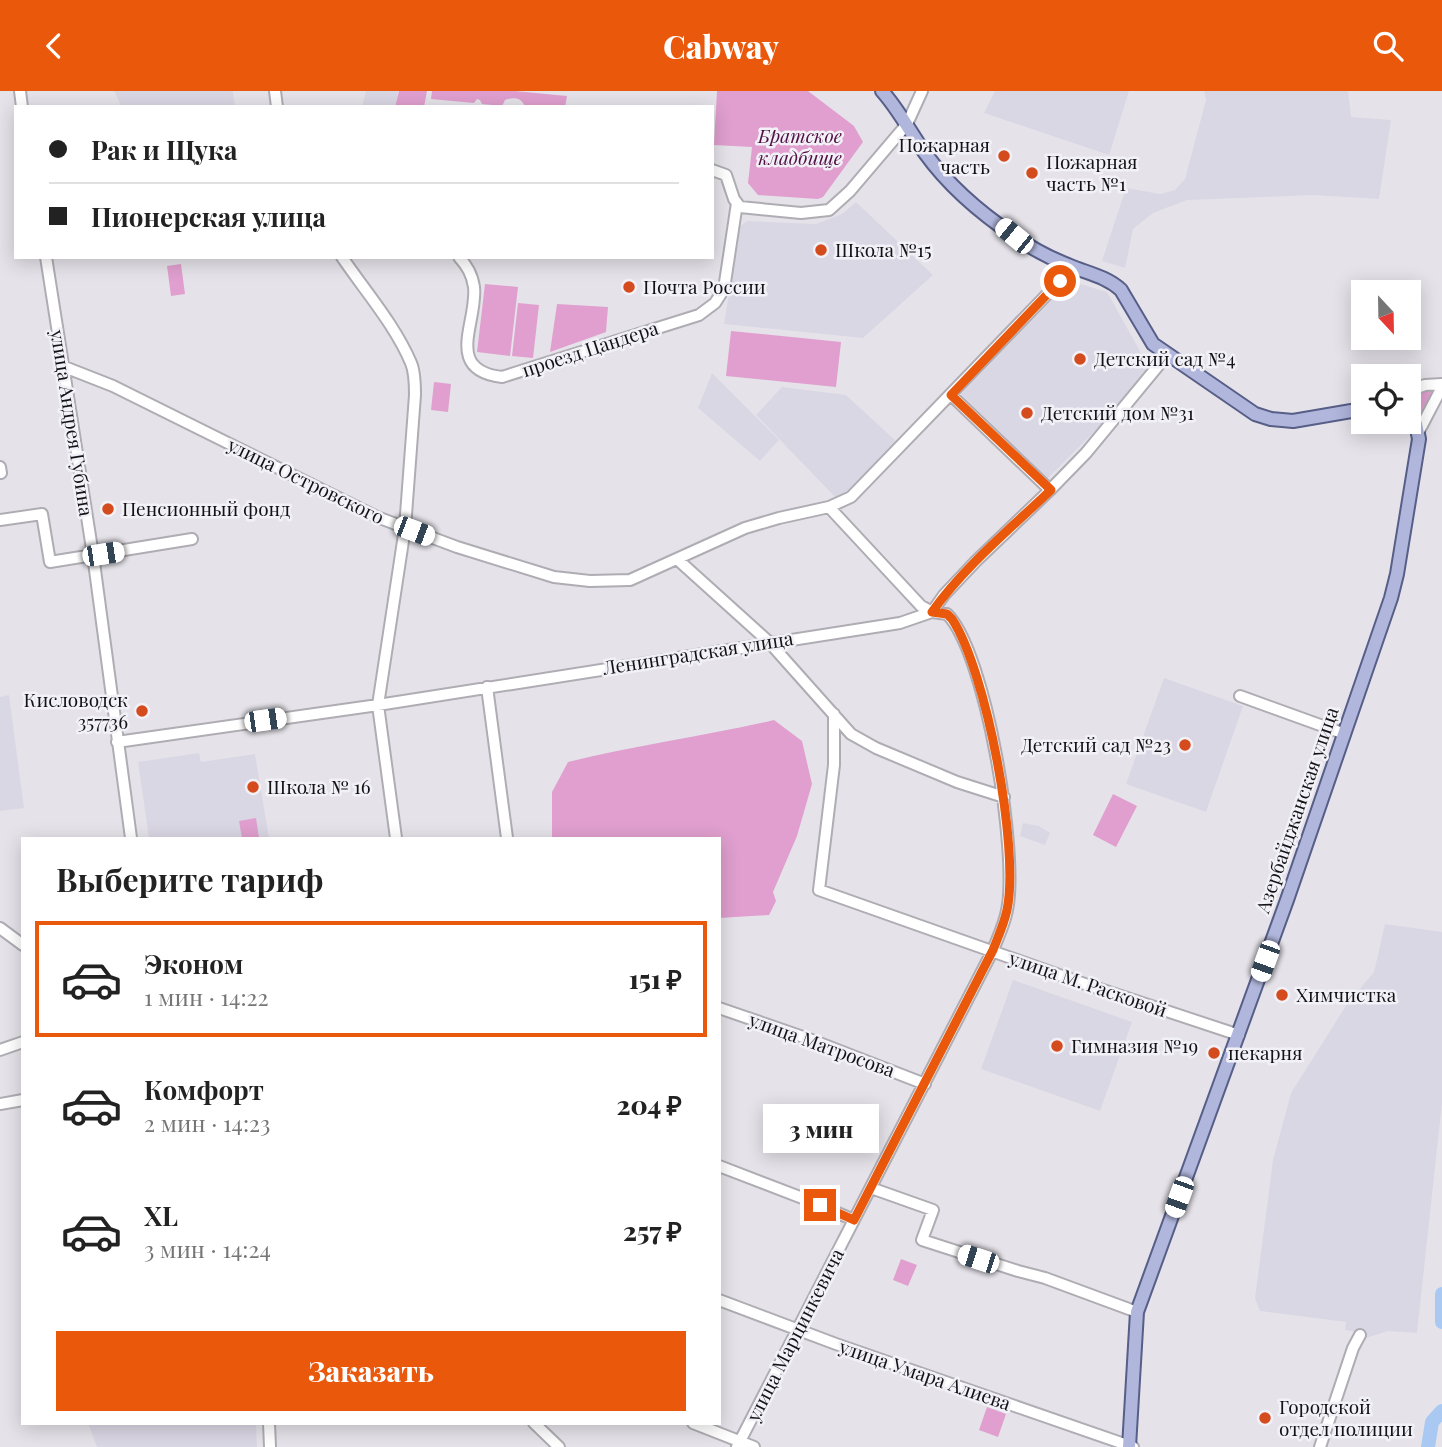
<!DOCTYPE html>
<html lang="ru">
<head>
<meta charset="utf-8">
<style>
  :root { --surface:#fff; --page:#f6f6f6; --text:#222; --muted:#767676; --line:#e0e0e0; --accent:#ea580c }
  body { margin:0; font-family:"Playfair Display",serif; background:var(--page); color:var(--text); height:100vh; display:flex; flex-direction:column; font-size:26px; white-space:nowrap }
  * { box-sizing:border-box; margin:0 }
  p { font-size:23px; color:var(--muted) }
  .icon { flex:none; width:38px; height:38px; fill:none; stroke:currentColor; stroke-width:2; stroke-linecap:round; stroke-linejoin:round }
  .map { position:relative; flex:1; overflow:hidden }
  .side { position:absolute; left:21px; top:746px; width:700px; height:588px; display:flex; flex-direction:column; background:var(--surface); border-radius:0px; box-shadow:0 4px 18px #0003 }
  .side>* { flex:none }
  .hud { position:absolute; left:14px; top:14px; width:700px; height:154px; border-radius:0px; box-shadow:0 4px 18px #0003; display:grid; align-content:center; height:154px; padding:0 35px; background:var(--surface) }
  .needle { width:46px; rotate:158deg }
  .buttons { position:absolute; left:1351px; top:189px; display:grid; gap:14px }
  .buttons a { display:grid; place-items:center; width:70px; height:70px; border-radius:0px; background:var(--surface); box-shadow:0 4px 18px #0003; font-size:35px }
  .end { position:absolute; width:32px; height:32px; margin:-16px; border:9px solid #ea580c; background:#fff; box-shadow:0 0 0 4px #fff }
  .from { border-radius:50% }
  .bubble { position:absolute; height:49px; border-radius:0px; background:var(--surface); box-shadow:0 4px 18px #0003; font-size:23px; font-weight:800; line-height:49px; text-align:center }
  .car { position:absolute; width:21px; height:42px; margin:-21px -10px; border-radius:9px; box-shadow:0 0 5px 2px #0007; background:linear-gradient(#fff 24%,#345 0 40%,#fff 0 76%,#345 0 86%,#fff 0) }
  .hud b { display:flex; align-items:center; gap:24px; height:66px; font-size:26px }
  .hud b+b { border-top:2px solid var(--line) }
  .hud i { width:18px; height:18px; background:var(--text) }
  ul { padding:0; list-style:none }
  li { display:flex; align-items:center; gap:21px; height:116px; margin:0 14px 10px; padding:0 21px; border:4px solid transparent; border-radius:0px }
  li div { flex:1 }
  li b { display:block; font-size:26px }
  li em { font-style:normal; font-weight:800 }
  li.selected { border-color:var(--accent) }
  li>.icon { width:63px; height:63px; stroke-width:1.5 }
  h2 { padding:0 35px; font-size:32px; line-height:84px }
  .cta { display:flex; gap:14px; margin-top:auto; padding:14px 35px }
  .cta a { flex:1; height:80px; border-radius:0px; background:var(--accent); color:#fff; font-size:28px; font-weight:800; line-height:80px; text-align:center }
  header { display:flex; justify-content:space-between; align-items:center; height:91px; padding:0 35px; background:var(--accent); color:#fff; font-size:32px; font-weight:800 }
  .map>svg:first-child { display:block }
</style>
</head>
<body>
<header><svg class="icon" aria-label="back" viewBox="0 0 24 24"><path d="M15 5l-7 7 7 7"/></svg>Cabway<svg class="icon" aria-label="search" viewBox="0 0 24 24"><circle cx="10" cy="10" r="6"/><path d="M15 15l6 6"/></svg></header>
<div class="map">
<svg width="1442" height="1356" viewBox="0 0 1442 1356">
  <rect width="100%" height="100%" fill="#e5e3e9"/>
  <path fill="#dad7e4" d="M 114,0 L 233,0 L 235,16 L 122,16 Z
    M 366,0 L 398,0 L 395,16 L 362,16 Z
    M 995,0 L 1129,0 L 1109,64 L 984,22 Z
    M 1204,0 L 1348,0 L 1351,26 L 1391,29 L 1379,108 L 1313,104 L 1187,109 L 1153,122 L 1133,138 L 1125,177 L 1102,170 L 1126,97 L 1160,103 L 1175,99 L 1185,88 L 1206,9 Z
    M 856,111 L 933,184 L 863,247 L 724,233 L 740,135 L 747,130 L 816,133 L 842,123 Z
    M 1070,190 L 1107,201 L 1150,278 L 1094,341 L 1047,388 L 961,303 Z
    M 712,282 L 779,349 L 760,370 L 698,317 Z
    M 782,296 L 846,304 L 897,351 L 838,409 L 756,324 Z
    M 1164,587 L 1243,615 L 1206,721 L 1126,693 Z
    M 9,604 L 24,717 L 0,720 L 0,606 Z
    M 199,662 L 201,671 L 255,663 L 269,747 L 149,747 L 138,671 Z
    M 1023,732 L 1039,735 L 1050,742 L 1045,754 L 1020,745 Z
    M 1385,833 L 1442,841 L 1442,1012 L 1417,1242 L 1388,1240 L 1363,1248 L 1356,1241 L 1345,1239 L 1346,1231 L 1260,1220 L 1255,1207 L 1273,1069 L 1291,1002 L 1347,913 L 1374,881 Z
    M 1013,889 L 1132,931 L 1100,1020 L 981,978 Z
    M 88,1332 L 256,1332 L 257,1356 L 97,1356 Z"/>
  <path fill="#e09fcf" d="M 399,0 L 427,0 L 424,16 L 395,16 Z
    M 432,0 L 515,0 L 567,5 L 565,16 L 525,16 C 522,6 513,6 505,9 L 502,15 L 482,13 L 480,9 L 477,8 L 474,12 L 431,8 Z
    M 717,0 L 808,0 L 854,35 L 863,51 L 823,106 L 818,108 L 758,104 L 748,92 L 752,56 L 714,54 Z
    M 181,173 L 185,203 L 171,205 L 167,175 Z
    M 485,193 L 518,196 L 510,265 L 477,261 Z
    M 518,212 L 539,214 L 533,267 L 512,265 Z
    M 557,213 L 608,216 L 606,241 L 550,261 Z
    M 731,240 L 841,251 L 836,296 L 726,285 Z
    M 434,291 L 451,293 L 448,321 L 431,319 Z
    M 1431,298 L 1433,301 L 1420,323 L 1415,322 L 1409,315 L 1409,304 Z
    M 774,629 L 802,650 L 812,693 L 797,745 L 773,801 L 776,810 L 769,824 L 719,827 L 719,747 L 552,747 L 552,701 L 568,671 C 636,654 706,645 774,629 Z
    M 1113,703 L 1137,715 L 1116,756 L 1093,744 Z
    M 256,727 L 259,747 L 242,747 L 239,730 Z
    M 901,1168 L 917,1174 L 908,1195 L 893,1189 Z
    M 987,1316 L 1006,1323 L 998,1346 L 979,1339 Z"/>
  <g fill="none" stroke-linecap="round" stroke-linejoin="round">
    <path stroke="#a9c9f3" stroke-width="14" d="M 1442,1203 L 1442,1231
      M 1428,1356 L 1432,1331 L 1442,1320"/>
    <g stroke="#afadb3" stroke-width="14">
      <path id="minor" d="M 20,0 L 22,16
        M 275,0 L 277,16
        M 712,79 L 726,84 L 734,108 L 740,116 L 801,122 L 829,119 L 850,100 L 907,33 L 922,0
        M 46,166 L 93,464 L 131,747
        M 342,166 C 365,200 395,234 411,272 C 415,281 415,294 415,304 L 405,437 L 378,614 L 396,747
        M 459,166 C 467,175 472,183 474,196 C 478,231 443,279 502,286 L 699,224 L 715,212 L 724,198 L 737,112
        M 62,275 L 113,295 L 377,426 L 457,456 L 554,486 L 590,490 L 630,489 L 745,437 L 779,427 L 829,416 L 851,406 L 1060,190 L 1068,174
        M 1409,300 L 1425,294 L 1442,293
        M 951,304 L 1050,399
        M 1419,340 L 1442,296
        M 0,376 L 1,382
        M 0,429 L 42,423 L 50,471 L 192,448
        M 677,468 L 769,551 L 851,643 L 876,657 L 957,691 L 1004,706
        M 487,596 L 507,747
        M 1240,605 L 1345,643
        M 834,623 L 834,674 L 819,799 L 1082,892 L 1239,944
        M 117,651 L 378,614 L 900,532 L 932,521 L 944,504 L 976,470 L 1050,399 L 1086,362 L 1167,264
        M 0,837 L 23,854
        M 719,917 L 809,948 L 925,993
        M 0,959 L 23,951
        M 0,1013 L 23,1009
        M 719,1075 L 805,1108 L 854,1129
        M 871,1097 L 933,1119 L 922,1149 L 1018,1180 L 1045,1187 L 1137,1221
        M 719,1209 L 836,1253 L 1133,1356
        M 269,1332 L 270,1356
        M 534,1332 L 559,1356
        M 693,1332 L 754,1356
        M 737,1356 L 993,859 C 998,846 1005,832 1007,819 C 1019,764 986,561 947,523 L 932,521 L 921,515 L 829,416
        M 1320,1356 L 1353,1257 L 1360,1244"/>
    </g>
    <g stroke="#575e87" stroke-width="16">
      <path id="major" d="M 882,0 C 899,19 910,41 925,62 C 948,94 983,124 1016,146 C 1031,157 1050,167 1068,174 C 1086,182 1106,185 1121,199 L 1153,253 L 1255,323 L 1271,328 L 1293,330 L 1363,318
        M 1129,1356 L 1137,1221 L 1287,809 L 1391,507 L 1397,483 L 1419,348 L 1416,333 L 1409,324"/>
    </g>
    <use href="#minor" stroke="#fff" stroke-width="10"/>
    <use href="#major" stroke="#b0b6dc" stroke-width="12"/>
  </g>
  <g fill="none" stroke-linecap="round" stroke-linejoin="round">
    <path stroke="#ea580c" stroke-width="9" d="M 820,1114 L 854,1129 L 993,859 C 998,846 1004,833 1007,819 C 1020,758 986,579 952,528 L 947,523 L 932,521 C 965,475 1010,438 1051,399 L 951,304 L 1060,190"/>
  </g>
  <g fill="#d44c1e" stroke="#f2f1f7" stroke-width="2.5">
    <circle cx="1004" cy="65" r="7"/>
    <circle cx="1032" cy="82" r="7"/>
    <circle cx="821" cy="159" r="7"/>
    <circle cx="629" cy="196" r="7"/>
    <circle cx="1080" cy="268" r="7"/>
    <circle cx="1027" cy="322" r="7"/>
    <circle cx="108" cy="418" r="7"/>
    <circle cx="142" cy="620" r="7"/>
    <circle cx="1185" cy="654" r="7"/>
    <circle cx="253" cy="696" r="7"/>
    <circle cx="1282" cy="904" r="7"/>
    <circle cx="1057" cy="955" r="7"/>
    <circle cx="1214" cy="962" r="7"/>
    <circle cx="1265" cy="1327" r="7"/>
  </g>
  <g text-anchor="middle" stroke-width="5" stroke-linejoin="round" paint-order="stroke">
    <g font-size="19" font-style="italic" fill="#510f44" stroke="#f2f1f7">
      <text x="800" y="52">Братское<tspan x="800" dy="22">кладбище</tspan></text>
    </g>
    <g font-size="19" fill="#131315" stroke="#f2f1f7" text-anchor="start">
      <text x="990" y="61" text-anchor="end">Пожарная<tspan x="990" dy="22">часть</tspan></text>
      <text x="1046" y="78">Пожарная<tspan x="1046" dy="22">часть №1</tspan></text>
      <text x="835" y="166">Школа №15</text>
      <text x="643" y="203">Почта России</text>
      <text x="1094" y="275">Детский сад №4</text>
      <text x="1041" y="329">Детский дом №31</text>
      <text x="122" y="425">Пенсионный фонд</text>
      <text x="128" y="616" text-anchor="end">Кисловодск<tspan x="128" dy="22">357736</tspan></text>
      <text x="1171" y="661" text-anchor="end">Детский сад №23</text>
      <text x="267" y="703">Школа № 16</text>
      <text x="1296" y="911">Химчистка</text>
      <text x="1071" y="962">Гимназия №19</text>
      <text x="1228" y="969">пекарня</text>
      <text x="1279" y="1323">Городской<tspan x="1279" dy="22">отдел полиции</tspan></text>
    </g>
    <g font-size="19" fill="#131315" stroke="#f2f1f7">
      <text transform="translate(590 258) rotate(-18)" y="7">проезд Цандера</text>
      <text transform="translate(72 332) rotate(81)" y="7">улица Андрея Губина</text>
      <text transform="translate(306 390) rotate(26)" y="7">улица Островского</text>
      <text transform="translate(698 562) rotate(-9)" y="7">Ленинградская улица</text>
      <text transform="translate(1297 719) rotate(-71)" y="7">Азербайджанская улица</text>
      <text transform="translate(1088 893) rotate(19)" y="7">улица М. Расковой</text>
      <text transform="translate(822 954) rotate(20)" y="7">улица Матросова</text>
      <text transform="translate(795 1244) rotate(-63)" y="7">улица Марцинкевича</text>
      <text transform="translate(925 1284) rotate(19)" y="7">улица Умара Алиева</text>
    </g>
  </g>
</svg>
<div class="buttons">
<a><svg class="needle" viewBox="-14 -14 28 28"><path d="M0-13l5 13h-10z" fill="#e53935"/><path d="M0 13l5-13h-10z" fill="#767676"/></svg></a>
<a><svg class="icon" aria-label="locate" viewBox="0 0 24 24"><circle cx="12" cy="12" r="6"/><path d="M12 2v4M12 18v4M2 12h4M18 12h4"/></svg></a>
</div>
<i class="end from" style="left:1060px;top:190px"></i>
<i class="end" style="left:820px;top:1114px"></i>
<div class="bubble" style="left:763px;top:1013px;width:116px">3 мин</div>
<i class="car" style="left:1014px;top:145px;rotate:309deg"></i>
<i class="car" style="left:414px;top:440px;rotate:111deg"></i>
<i class="car" style="left:103px;top:463px;rotate:81deg"></i>
<i class="car" style="left:265px;top:629px;rotate:82deg"></i>
<i class="car" style="left:1265px;top:870px;rotate:200deg"></i>
<i class="car" style="left:1179px;top:1106px;rotate:200deg"></i>
<i class="car" style="left:978px;top:1168px;rotate:288deg"></i>
<div class="hud">
<b><i class="from"></i>Рак и Щука</b>
<b><i></i>Пионерская улица</b>
</div>
<section class="side">
<h2>Выберите тариф</h2>
<ul>
<li class="selected"><svg class="icon" aria-label="car" viewBox="0 0 24 24"><path d="M5 17H2v-5l4-1 3-4h7l3 4 3 1v5h-3M9 17h6M6 11h13"/><circle cx="7" cy="17" r="2"/><circle cx="17" cy="17" r="2"/></svg><div><b>Эконом</b><p>1 мин · 14:22</p></div><em>151 ₽</em></li>
<li><svg class="icon" aria-label="car" viewBox="0 0 24 24"><path d="M5 17H2v-5l4-1 3-4h7l3 4 3 1v5h-3M9 17h6M6 11h13"/><circle cx="7" cy="17" r="2"/><circle cx="17" cy="17" r="2"/></svg><div><b>Комфорт</b><p>2 мин · 14:23</p></div><em>204 ₽</em></li>
<li><svg class="icon" aria-label="car" viewBox="0 0 24 24"><path d="M5 17H2v-5l4-1 3-4h7l3 4 3 1v5h-3M9 17h6M6 11h13"/><circle cx="7" cy="17" r="2"/><circle cx="17" cy="17" r="2"/></svg><div><b>XL</b><p>3 мин · 14:24</p></div><em>257 ₽</em></li>
</ul>
<div class="cta"><a>Заказать</a></div>
</section>
</div>
</body>
</html>
